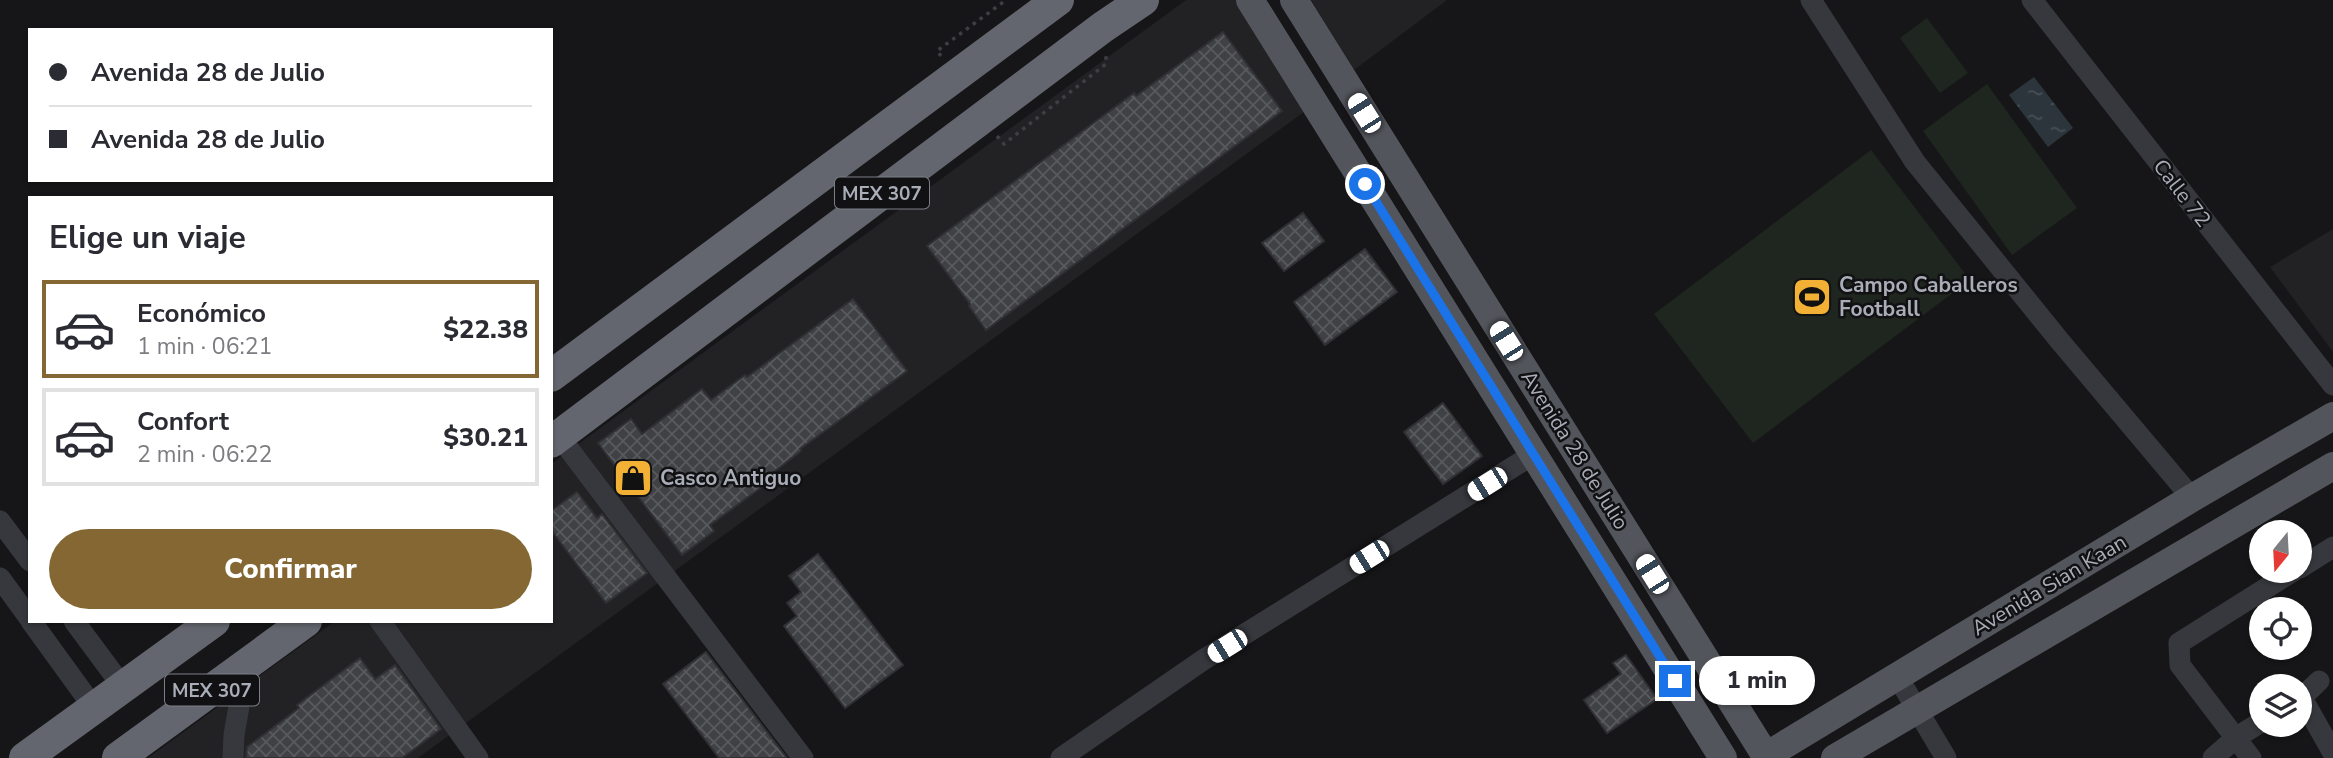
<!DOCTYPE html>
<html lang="es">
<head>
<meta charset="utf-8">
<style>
  :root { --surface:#fff; --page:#f7f7f7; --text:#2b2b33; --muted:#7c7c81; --line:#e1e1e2; --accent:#856733 }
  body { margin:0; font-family:"Nunito Sans",sans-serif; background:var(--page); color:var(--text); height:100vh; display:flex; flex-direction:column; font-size:26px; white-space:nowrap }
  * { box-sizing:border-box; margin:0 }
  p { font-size:23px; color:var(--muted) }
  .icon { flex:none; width:38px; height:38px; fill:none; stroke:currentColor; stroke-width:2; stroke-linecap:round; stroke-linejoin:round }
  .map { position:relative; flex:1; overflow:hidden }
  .drawer { position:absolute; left:28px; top:196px; width:525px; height:427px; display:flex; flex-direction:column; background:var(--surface); border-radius:0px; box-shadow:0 2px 5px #0004 }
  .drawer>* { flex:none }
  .hud { position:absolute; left:28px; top:28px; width:525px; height:154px; border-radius:0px; box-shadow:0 2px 5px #0004; display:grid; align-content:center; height:154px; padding:0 21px; background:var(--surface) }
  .needle { width:46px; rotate:198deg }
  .fabs { position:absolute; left:2249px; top:520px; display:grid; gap:14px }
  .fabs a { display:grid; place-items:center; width:63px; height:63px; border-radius:50%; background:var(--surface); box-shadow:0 2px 5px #0004; font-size:35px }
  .end { position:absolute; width:32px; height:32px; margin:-16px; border:9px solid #1a73e8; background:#fff; box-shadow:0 0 0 4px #fff }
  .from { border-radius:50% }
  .bubble { position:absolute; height:49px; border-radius:24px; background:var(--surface); box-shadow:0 2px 5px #0004; font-size:23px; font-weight:800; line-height:49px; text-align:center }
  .car { position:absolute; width:21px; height:42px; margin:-21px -10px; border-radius:9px; box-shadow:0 0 5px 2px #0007; background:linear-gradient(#fff 24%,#345 0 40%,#fff 0 76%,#345 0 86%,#fff 0) }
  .hud b { display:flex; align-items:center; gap:24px; height:66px; font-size:26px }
  .hud b+b { border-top:2px solid var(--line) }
  .hud i { width:18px; height:18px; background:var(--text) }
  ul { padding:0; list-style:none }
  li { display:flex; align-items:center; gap:21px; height:98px; margin:0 14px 10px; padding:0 7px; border:4px solid var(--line); border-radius:0px }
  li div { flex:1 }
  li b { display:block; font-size:26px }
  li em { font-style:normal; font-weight:800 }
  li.on { border-color:var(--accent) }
  li>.icon { width:63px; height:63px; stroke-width:1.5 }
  h2 { padding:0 21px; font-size:32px; line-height:84px }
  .button { display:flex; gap:14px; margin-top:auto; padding:14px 21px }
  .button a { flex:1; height:80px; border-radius:42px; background:var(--accent); color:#fff; font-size:28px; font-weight:800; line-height:80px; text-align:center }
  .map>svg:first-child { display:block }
</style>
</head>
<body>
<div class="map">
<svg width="2333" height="758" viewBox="0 0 2333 758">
  <defs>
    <pattern id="water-ripples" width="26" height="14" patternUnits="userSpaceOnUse" patternTransform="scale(1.75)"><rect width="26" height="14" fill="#2c353c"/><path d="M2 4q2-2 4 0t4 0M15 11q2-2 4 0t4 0" fill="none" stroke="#485056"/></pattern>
    <pattern id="building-cross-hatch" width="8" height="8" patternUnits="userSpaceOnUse" patternTransform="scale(1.75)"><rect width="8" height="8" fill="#404145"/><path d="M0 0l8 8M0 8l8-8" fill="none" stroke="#595a5e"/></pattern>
  </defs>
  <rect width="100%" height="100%" fill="#161618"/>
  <path fill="#222225" d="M 1186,0 L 1241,0 L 1304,112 L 418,758 L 148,758 L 335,621 L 551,621 L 551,464 Z
    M 1311,0 L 1447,0 L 1354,70 Z
    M 2333,229 L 2333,352 L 2270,267 Z"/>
  <path fill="#1e261f" d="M 1927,18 L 1968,73 L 1940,93 L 1900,38 Z
    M 1987,84 L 2077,208 L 2012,255 L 1923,131 Z
    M 1871,150 L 1970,280 L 1753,443 L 1654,314 Z"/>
  <path fill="url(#water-ripples)" d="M 2034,77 L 2073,128 L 2048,147 L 2009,95 Z"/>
  <path fill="url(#building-cross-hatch)" stroke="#303034" stroke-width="2" d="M 1223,32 L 1282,111 L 986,330 L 969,306 L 970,304 L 927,246 L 1134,93 L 1136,96 Z
    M 1303,213 L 1324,241 L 1284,271 L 1262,243 Z
    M 1365,249 L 1397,292 L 1325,345 L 1294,302 Z
    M 853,299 L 907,371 L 800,449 L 801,451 L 771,474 L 774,478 L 710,525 L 714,531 L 682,555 L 598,443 L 631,419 L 642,434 L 702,389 L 711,400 L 745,375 L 747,377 Z
    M 1443,403 L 1482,456 L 1443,484 L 1404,432 Z
    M 577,492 L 597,518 L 602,514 L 647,573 L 606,603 L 551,530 L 551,511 Z
    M 818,554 L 903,665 L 845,708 L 784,626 L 797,616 L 787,603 L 801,592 L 789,576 Z
    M 706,652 L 787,758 L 719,758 L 663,684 Z
    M 1626,655 L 1657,699 L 1607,733 L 1584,700 L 1621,674 L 1613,663 Z
    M 360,658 L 375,679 L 395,665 L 441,729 L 402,758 L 246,758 L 247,747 L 299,708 L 297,705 Z"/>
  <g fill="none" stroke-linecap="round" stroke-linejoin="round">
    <path stroke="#3d3f44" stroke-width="3.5" stroke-dasharray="3.5 5" stroke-linecap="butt" d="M 941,56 L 937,51 L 1006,0
      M 997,136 L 1004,144 L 1106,64 L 1106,55"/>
    <path stroke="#37383d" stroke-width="21" d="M 1811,0 L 1915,162 L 2059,340 L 2192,498
      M 2032,0 L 2333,385
      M 559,436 L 803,758
      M 0,521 L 30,561
      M 2300,568 L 2333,547
      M 0,578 L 30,619
      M 31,621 L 94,708
      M 74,621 L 123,687
      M 380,621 L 478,758
      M 1897,676 L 1946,758
      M 2302,698 L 2333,753
      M 2300,699 L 2319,681
      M 233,758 L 234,735 L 246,665
      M 1061,758 L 1203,660 L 1534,454
      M 2213,758 L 2237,737 L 2261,722
      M 2251,758 L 2180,665 L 2179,643 L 2295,570"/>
    <path stroke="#53555c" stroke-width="28" d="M 1250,0 L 1723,758
      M 1294,0 L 1767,758
      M 1766,756 L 2192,498 L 2333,416
      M 1835,758 L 2333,466"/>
    <path stroke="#63666e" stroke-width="32" d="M 551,376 L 1058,0
      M 551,442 L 1103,27 L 1143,0
      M 25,758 L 214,621
      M 118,758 L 306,621"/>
  </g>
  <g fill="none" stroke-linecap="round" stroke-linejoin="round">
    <path stroke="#1a73e8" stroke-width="9" d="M 1365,184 L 1675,681"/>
  </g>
  <defs>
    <g id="stadium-square" transform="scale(2.0125)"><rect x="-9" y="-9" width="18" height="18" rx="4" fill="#f2b134" stroke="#111113"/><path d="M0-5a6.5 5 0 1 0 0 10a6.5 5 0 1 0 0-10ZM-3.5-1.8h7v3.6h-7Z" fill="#111"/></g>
    <g id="shop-square" transform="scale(2.0125)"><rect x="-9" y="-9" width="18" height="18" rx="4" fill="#f2b134" stroke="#111113"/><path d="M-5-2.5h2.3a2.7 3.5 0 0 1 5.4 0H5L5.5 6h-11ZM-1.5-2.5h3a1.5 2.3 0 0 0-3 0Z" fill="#111"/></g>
  </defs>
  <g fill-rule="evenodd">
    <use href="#stadium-square" x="1812" y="297"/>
    <use href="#shop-square" x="633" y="478"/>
  </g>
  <g text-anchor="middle" stroke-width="5" stroke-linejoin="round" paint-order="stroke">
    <g fill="#111113" stroke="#7b7e86" stroke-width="2">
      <rect x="835" y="177.5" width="94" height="31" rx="5"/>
      <rect x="165" y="674.5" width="94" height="31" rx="5"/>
    </g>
    <g font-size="19" font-weight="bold" fill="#a8adb8">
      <text x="882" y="200">MEX 307</text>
      <text x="212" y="697">MEX 307</text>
    </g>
    <g font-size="21" fill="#a8adb8" stroke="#111113">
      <text transform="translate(2182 193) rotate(52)" y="7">Calle 72</text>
      <text transform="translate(1575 450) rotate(58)" y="7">Avenida 28 de Julio</text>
      <text transform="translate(2049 585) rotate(-31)" y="7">Avenida Sian Kaan</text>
    </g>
    <g font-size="21" font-weight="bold" fill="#a8adb8" stroke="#111113" text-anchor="start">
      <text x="1839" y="292">Campo Caballeros<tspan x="1839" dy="24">Football</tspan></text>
      <text x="660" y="485">Casco Antiguo</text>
    </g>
  </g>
</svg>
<div class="fabs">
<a><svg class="needle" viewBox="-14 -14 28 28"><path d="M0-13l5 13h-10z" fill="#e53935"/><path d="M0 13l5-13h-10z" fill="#7c7c81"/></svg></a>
<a><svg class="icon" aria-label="locate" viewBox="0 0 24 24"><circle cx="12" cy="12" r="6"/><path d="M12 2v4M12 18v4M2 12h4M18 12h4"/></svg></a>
<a><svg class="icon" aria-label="layers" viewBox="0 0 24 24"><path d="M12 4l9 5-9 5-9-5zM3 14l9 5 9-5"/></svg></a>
</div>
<i class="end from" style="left:1365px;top:184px"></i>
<i class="end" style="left:1675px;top:681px"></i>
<div class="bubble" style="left:1699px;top:656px;width:116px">1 min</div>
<i class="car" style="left:1364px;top:113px;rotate:328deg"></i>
<i class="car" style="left:1506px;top:341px;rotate:328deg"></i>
<i class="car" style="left:1487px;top:484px;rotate:238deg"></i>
<i class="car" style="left:1369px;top:557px;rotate:238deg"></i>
<i class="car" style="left:1652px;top:574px;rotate:328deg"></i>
<i class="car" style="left:1227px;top:646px;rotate:238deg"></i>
<div class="hud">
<b><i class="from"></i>Avenida 28 de Julio</b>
<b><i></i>Avenida 28 de Julio</b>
</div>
<section class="drawer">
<h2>Elige un viaje</h2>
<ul>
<li class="on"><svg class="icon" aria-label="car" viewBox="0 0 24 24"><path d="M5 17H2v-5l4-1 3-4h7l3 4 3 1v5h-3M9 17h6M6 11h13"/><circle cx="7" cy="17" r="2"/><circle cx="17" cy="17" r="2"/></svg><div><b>Económico</b><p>1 min · 06:21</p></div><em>$22.38</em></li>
<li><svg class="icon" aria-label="car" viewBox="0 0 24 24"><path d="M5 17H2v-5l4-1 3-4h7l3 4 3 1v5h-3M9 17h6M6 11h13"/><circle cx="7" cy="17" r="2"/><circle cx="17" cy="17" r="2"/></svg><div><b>Confort</b><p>2 min · 06:22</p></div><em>$30.21</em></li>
</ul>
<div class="button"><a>Confirmar</a></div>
</section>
</div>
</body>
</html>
